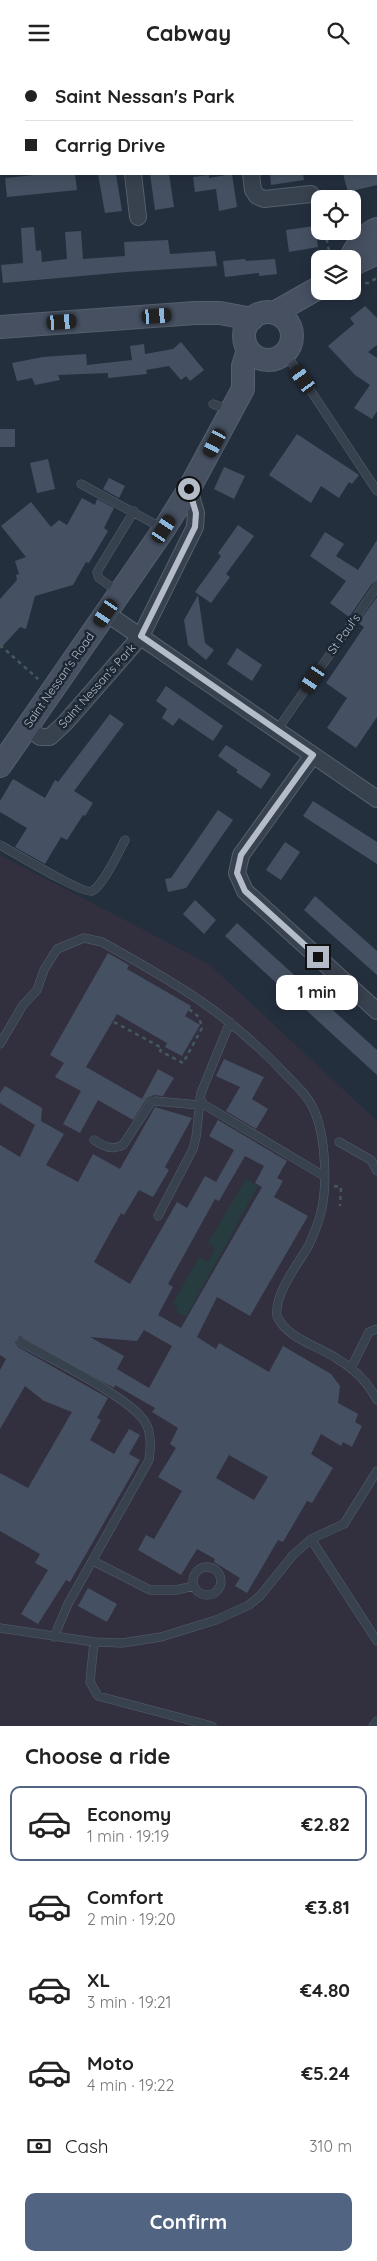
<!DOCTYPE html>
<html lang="en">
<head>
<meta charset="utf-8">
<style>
  :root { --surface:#fff; --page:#f6f6f6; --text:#222; --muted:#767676; --line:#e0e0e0; --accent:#516482 }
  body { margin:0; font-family:Quicksand,sans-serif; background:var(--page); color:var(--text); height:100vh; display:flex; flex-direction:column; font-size:19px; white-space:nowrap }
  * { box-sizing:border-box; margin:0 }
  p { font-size:16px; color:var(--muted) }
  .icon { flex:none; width:28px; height:28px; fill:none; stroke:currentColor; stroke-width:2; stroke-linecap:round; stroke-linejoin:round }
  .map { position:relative; height:1661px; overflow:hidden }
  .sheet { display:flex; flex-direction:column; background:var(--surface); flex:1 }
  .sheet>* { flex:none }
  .banner { position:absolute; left:0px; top:0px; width:378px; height:110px; box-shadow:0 2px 12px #0003; display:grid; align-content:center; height:110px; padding:0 25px; background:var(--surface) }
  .buttons { position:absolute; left:311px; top:125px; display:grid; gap:10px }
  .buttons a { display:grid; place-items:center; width:50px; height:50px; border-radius:10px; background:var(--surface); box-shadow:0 2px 12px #0003; font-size:25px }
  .end { position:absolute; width:22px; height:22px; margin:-11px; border:6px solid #b4bcc9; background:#111; box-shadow:0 0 0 2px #111 }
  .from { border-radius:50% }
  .bubble { position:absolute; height:35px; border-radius:10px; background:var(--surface); box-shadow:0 2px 12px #0003; font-size:16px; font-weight:700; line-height:35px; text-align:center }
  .car { position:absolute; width:15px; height:30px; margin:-15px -8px; border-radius:6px; box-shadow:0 0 4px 1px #0007; background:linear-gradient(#222 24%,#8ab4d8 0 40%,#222 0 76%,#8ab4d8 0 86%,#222 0) }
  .banner b { display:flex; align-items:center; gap:18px; height:48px; font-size:19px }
  .banner b+b { border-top:1px solid var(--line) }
  .banner i { width:12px; height:12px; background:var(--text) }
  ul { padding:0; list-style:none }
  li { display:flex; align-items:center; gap:15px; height:75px; margin:0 10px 8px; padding:0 15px; border:2px solid transparent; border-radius:10px }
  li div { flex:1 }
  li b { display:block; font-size:19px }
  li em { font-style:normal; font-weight:700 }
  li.selected { border-color:var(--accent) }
  li>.icon { width:45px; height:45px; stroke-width:1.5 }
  h2 { padding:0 25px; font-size:22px; line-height:60px }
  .pay { display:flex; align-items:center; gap:12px; height:55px; padding:0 25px; font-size:19px }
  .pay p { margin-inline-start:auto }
  .action { display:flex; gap:10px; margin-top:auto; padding:10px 25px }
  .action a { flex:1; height:58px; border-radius:10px; background:var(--accent); color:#fff; font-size:20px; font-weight:700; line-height:58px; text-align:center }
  header { display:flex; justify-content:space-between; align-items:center; height:65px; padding:0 25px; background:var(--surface); font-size:22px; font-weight:700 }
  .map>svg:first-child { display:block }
</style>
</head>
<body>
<header><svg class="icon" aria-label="menu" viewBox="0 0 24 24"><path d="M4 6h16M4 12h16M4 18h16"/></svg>Cabway<svg class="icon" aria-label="search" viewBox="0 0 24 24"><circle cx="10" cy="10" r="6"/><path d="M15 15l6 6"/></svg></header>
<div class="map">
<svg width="377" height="1661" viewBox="0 0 377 1661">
  <rect width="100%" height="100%" fill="#242f3e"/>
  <path fill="#32303f" d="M 0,790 L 209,899 L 377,1056 L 377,1661 L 0,1661 Z"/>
  <path fill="#263c3f" d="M 246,1113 L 258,1121 L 186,1252 L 176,1247 L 178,1242 L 173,1238 L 199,1192 L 208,1196 L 215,1183 L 208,1178 Z"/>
  <path fill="#455162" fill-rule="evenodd" d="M 44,109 L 75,109 L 77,125 L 7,132 L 5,113 Z
    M 98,109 L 116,109 L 122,146 L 105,148 Z
    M 150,109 L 169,109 L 174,142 L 155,145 Z
    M 232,109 L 237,142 L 219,146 L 216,124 L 195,127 L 193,112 L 209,110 L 209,113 Z
    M 270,109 L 303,109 L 304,115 L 271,120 Z
    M 343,109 L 377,109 L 377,120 L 348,127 Z
    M 315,161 L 318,182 L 289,187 L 286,165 Z
    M 34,162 L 36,186 L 41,185 L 42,197 L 67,194 L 65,167 L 81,166 L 83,194 L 125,191 L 124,177 L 168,175 L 170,189 L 215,186 L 217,201 L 126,207 L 3,218 L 1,200 L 23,198 L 21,163 Z
    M 245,194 L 246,196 L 275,194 L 277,209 L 259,211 L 259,208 L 225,212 L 223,196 Z
    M 365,241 L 377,253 L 377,280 L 368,287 L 377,293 L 377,346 L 372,354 L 354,343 L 370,320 L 355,310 L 328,281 L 354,259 L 350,253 Z
    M 181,277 L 204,305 L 190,316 L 186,311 L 181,315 L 169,301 L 146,305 L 147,309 L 108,313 L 108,308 L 58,310 L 60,315 L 35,320 L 32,313 L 17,316 L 12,298 L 43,292 L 86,289 L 87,300 L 132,295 L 130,281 L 144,279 L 145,289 L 173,284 Z
    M 0,364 L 15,364 L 15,382 L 0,382 Z
    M 297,369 L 359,410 L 352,419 L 349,417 L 339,433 L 321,421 L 311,438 L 269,410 Z
    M 48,394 L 55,424 L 37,428 L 30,398 Z
    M 224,402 L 245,411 L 234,434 L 214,424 Z
    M 109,413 L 125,421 L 119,433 L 103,424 Z
    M 82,433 L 95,440 L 97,434 L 114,443 L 104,463 L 108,466 L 89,498 L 86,497 L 73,520 L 35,531 L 26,564 L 20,562 L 0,584 L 0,534 L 17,515 L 16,510 L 19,509 L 15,496 L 26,492 L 1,461 L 31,437 L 51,462 L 59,455 L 67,460 Z
    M 238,460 L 254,471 L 226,509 L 230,512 L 211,538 L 195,527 L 221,491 L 218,488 Z
    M 325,467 L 344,479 L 336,491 L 358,505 L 377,475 L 377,516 L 372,519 L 349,552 L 330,538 L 346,516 L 310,491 Z
    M 198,530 L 205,578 L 214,585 L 206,595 L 188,580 L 184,555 Z
    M 377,532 L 377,652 L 356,683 L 327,663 L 347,633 L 326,618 L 364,562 L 358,558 Z
    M 237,583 L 262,600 L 252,616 L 227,599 Z
    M 166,621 L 223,661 L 213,676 L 179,653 L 173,661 L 162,653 L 167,644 L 156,636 Z
    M 110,649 L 124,659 L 74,726 L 93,738 L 85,751 L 83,750 L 67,775 L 61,772 L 45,799 L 15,782 L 27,763 L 0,747 L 0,736 L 13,714 L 45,733 L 55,715 L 58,717 Z
    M 226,680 L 271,709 L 261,724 L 236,707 L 238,705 L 218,691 Z
    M 313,736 L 377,777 L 377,799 L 303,751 Z
    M 218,745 L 233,755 L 186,823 L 168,827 L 165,814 L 171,813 Z
    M 285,777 L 300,787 L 281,815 L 266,805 Z
    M 315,831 L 377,886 L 377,910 L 304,845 Z
    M 195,835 L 216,855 L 204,869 L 183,849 Z
    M 237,858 L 377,985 L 377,1010 L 225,871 Z
    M 108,888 L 129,900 L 127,904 L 191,941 L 185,951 L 200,960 L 182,991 L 165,982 L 167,978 L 117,949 L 86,1002 L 142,1034 L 158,1004 L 174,1013 L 163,1031 L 154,1030 L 147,1033 L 133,1055 L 98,1035 L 80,1068 L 63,1059 L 81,1026 L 55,1012 L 64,998 L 50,990 Z
    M 224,994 L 264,1012 L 252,1034 L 268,1044 L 256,1064 L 226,1046 L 240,1022 L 216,1011 Z
    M 5,1021 L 42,1043 L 41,1056 L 64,1069 L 46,1100 L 78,1117 L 93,1089 L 120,1104 L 155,1042 L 192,1053 L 165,1102 L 169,1105 L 153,1132 L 139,1125 L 124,1150 L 121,1148 L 94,1197 L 130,1219 L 177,1137 L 187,1143 L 205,1111 L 216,1117 L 234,1085 L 209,1071 L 218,1055 L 287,1096 L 277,1113 L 283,1116 L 274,1132 L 308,1151 L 250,1251 L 217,1232 L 197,1272 L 216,1284 L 219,1278 L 269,1307 L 283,1281 L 331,1309 L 340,1321 L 338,1338 L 358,1349 L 355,1357 L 362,1361 L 352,1382 L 343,1377 L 341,1381 L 321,1369 L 311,1389 L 333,1403 L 312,1438 L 307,1436 L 283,1477 L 278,1475 L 247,1528 L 235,1521 L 240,1513 L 214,1497 L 215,1494 L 197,1484 L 181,1510 L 138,1485 L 146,1470 L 154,1474 L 182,1426 L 158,1412 L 176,1383 L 170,1379 L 178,1363 L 152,1347 L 155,1343 L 115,1320 L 114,1323 L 20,1271 L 15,1277 L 18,1282 L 108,1333 L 97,1353 L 101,1355 L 90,1375 L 114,1389 L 129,1364 L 140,1370 L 129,1389 L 140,1395 L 70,1517 L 66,1515 L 38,1559 L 21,1549 L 48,1505 L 35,1498 L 40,1489 L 0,1466 L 0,1408 L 28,1423 L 72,1347 L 44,1336 L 25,1321 L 0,1364 L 0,1305 L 6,1294 L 0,1290 L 0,1080 L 20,1092 L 35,1060 L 0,1038 L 0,1028 ZM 245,1091 L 264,1101 L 255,1118 L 262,1122 L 181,1263 L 158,1250 L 173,1222 L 168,1219 L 215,1134 L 219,1136 ZM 144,1265 L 172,1281 L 149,1323 L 117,1304 L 124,1291 L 90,1272 L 137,1276 ZM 229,1390 L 268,1412 L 254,1435 L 216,1413 Z
    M 88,1523 L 117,1539 L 107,1557 L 78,1541 Z"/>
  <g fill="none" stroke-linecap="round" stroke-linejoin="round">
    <g stroke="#565f6c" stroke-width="9">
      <path id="lane" d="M 282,291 L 292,298 L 303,314 L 377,426
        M 213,339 L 229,345
        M 81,419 L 162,463
        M 118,527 L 99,513 L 97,507 L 134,446
        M 277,665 L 377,522
        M 0,780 C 13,787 84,830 92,826 C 103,821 119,786 125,775
        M 0,979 L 23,940 L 37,925 L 44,905 L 57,884 L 84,873 L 102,877 C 172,916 229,948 285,1009 C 295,1019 307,1030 313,1043 C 326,1069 328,1124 320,1151 C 317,1161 313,1171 309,1180 C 298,1199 274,1229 277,1251 C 286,1273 318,1281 336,1293 C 353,1303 368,1317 377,1335
        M 200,1033 L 203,1039 L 324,1111
        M 94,1075 C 104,1081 112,1086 123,1080 L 151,1037 L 155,1036 L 199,1040
        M 339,1077 L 371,1095 L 377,1106
        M 158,1151 L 193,1084 L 196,1072 L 201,1028 L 230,957
        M 21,1277 C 49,1293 131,1333 145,1357 C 152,1368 151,1382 149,1395 L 68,1539 L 54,1572
        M 351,1303 L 369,1267 L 377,1264
        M 311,1474 L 377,1576
        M 93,1496 L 150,1525 L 176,1525 L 194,1521
        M193 1516a14 14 0 1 1 28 0a14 14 0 1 1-28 0Z
        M 0,1563 L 94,1577 L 122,1578 L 161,1572 L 216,1555 L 249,1540 L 260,1531 L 293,1490 L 311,1474 L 344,1459 L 377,1406
        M 94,1577 L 90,1617 L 98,1631 L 212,1661
        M 373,1661 L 377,1656"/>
    </g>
    <g stroke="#565f6c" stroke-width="18">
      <path id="street" d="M 79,0 L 80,1
        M 0,70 L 1,70
        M 133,109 L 138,152
        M 251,109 L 253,125 L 257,131 L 264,134 L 311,129
        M 106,548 L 377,734
        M 26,661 L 40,672 L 50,672 L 65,658 L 141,571 L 195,462 L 196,448 L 189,424
        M 313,690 L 241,790 L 237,808 L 245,826 L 377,946"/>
    </g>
    <g stroke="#565f6c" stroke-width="24">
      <path id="secondary" d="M 350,194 C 356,181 364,170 377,164
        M 352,200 L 371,191 L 377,186
        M244 271a24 24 0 1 1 48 0a24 24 0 1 1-48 0Z
        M 274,248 L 320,222
        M 0,262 L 195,248 L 220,248 L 252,254
        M 0,701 L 164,464 L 189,424 L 243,324 L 243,301 L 248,285"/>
    </g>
    <path stroke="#44595c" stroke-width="2.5" stroke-dasharray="4 4" stroke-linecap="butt" d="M 325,166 L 329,186 L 333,190
      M 357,218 L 368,218 L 377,213
      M 0,580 L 38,614
      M 114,957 L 162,983 L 160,986 L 183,998 L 202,963 L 199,952 L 190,945 L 193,942
      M 334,1121 L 341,1122 L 340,1141"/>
    <use href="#lane" stroke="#38414e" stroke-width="8"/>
    <use href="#street" stroke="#38414e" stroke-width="16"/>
    <use href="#secondary" stroke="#465061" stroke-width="22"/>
  </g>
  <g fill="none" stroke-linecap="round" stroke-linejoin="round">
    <path stroke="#b4bcc9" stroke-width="6" d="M 189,424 L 196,448 L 195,462 L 141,571 L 313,690 L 241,790 L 237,808 L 245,826 L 318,892"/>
  </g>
  <g text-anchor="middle" stroke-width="5" stroke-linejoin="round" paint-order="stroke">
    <g font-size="12" fill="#b4bcc9" stroke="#1d2633">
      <text transform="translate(344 569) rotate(-54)" y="4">St Paul's</text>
      <text transform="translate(59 615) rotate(-55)" y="4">Saint Nessan's Road</text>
      <text transform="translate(97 621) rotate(-48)" y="4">Saint Nessan's Park</text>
    </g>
  </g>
</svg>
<div class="buttons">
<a><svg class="icon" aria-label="locate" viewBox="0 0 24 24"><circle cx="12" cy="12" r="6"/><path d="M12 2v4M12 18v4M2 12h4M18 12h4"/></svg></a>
<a><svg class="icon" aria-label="layers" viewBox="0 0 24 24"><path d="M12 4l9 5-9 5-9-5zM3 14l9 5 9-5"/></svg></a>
</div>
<i class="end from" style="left:189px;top:424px"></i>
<i class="end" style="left:318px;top:892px"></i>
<div class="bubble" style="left:276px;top:910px;width:82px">1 min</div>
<i class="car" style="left:157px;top:251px;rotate:86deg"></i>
<i class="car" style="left:62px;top:257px;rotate:86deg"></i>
<i class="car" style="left:303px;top:314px;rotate:324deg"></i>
<i class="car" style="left:215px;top:378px;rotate:208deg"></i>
<i class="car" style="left:164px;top:464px;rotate:33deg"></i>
<i class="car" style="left:106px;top:548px;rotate:214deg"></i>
<i class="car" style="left:313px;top:614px;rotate:214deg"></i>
<div class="banner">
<b><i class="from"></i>Saint Nessan's Park</b>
<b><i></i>Carrig Drive</b>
</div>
</div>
<section class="sheet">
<h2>Choose a ride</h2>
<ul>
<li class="selected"><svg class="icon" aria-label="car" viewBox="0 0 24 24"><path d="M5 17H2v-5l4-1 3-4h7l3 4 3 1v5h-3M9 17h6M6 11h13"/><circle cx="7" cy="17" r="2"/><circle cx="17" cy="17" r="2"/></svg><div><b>Economy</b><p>1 min · 19:19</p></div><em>€2.82</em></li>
<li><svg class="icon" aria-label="car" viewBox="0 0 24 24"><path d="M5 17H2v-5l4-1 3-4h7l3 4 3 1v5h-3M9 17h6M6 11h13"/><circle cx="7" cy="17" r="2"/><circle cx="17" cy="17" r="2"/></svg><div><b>Comfort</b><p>2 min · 19:20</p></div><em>€3.81</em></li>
<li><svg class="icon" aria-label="car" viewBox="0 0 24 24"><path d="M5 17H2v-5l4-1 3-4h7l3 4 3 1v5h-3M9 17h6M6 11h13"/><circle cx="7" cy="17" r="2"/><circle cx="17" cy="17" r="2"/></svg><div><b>XL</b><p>3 min · 19:21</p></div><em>€4.80</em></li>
<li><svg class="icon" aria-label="car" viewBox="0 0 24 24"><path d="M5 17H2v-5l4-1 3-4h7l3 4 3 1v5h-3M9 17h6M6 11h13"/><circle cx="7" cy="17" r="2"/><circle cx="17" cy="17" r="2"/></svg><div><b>Moto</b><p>4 min · 19:22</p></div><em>€5.24</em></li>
</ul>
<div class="pay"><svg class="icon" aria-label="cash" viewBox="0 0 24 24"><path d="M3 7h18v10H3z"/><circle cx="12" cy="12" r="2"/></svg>Cash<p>310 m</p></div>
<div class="action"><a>Confirm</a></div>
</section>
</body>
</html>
